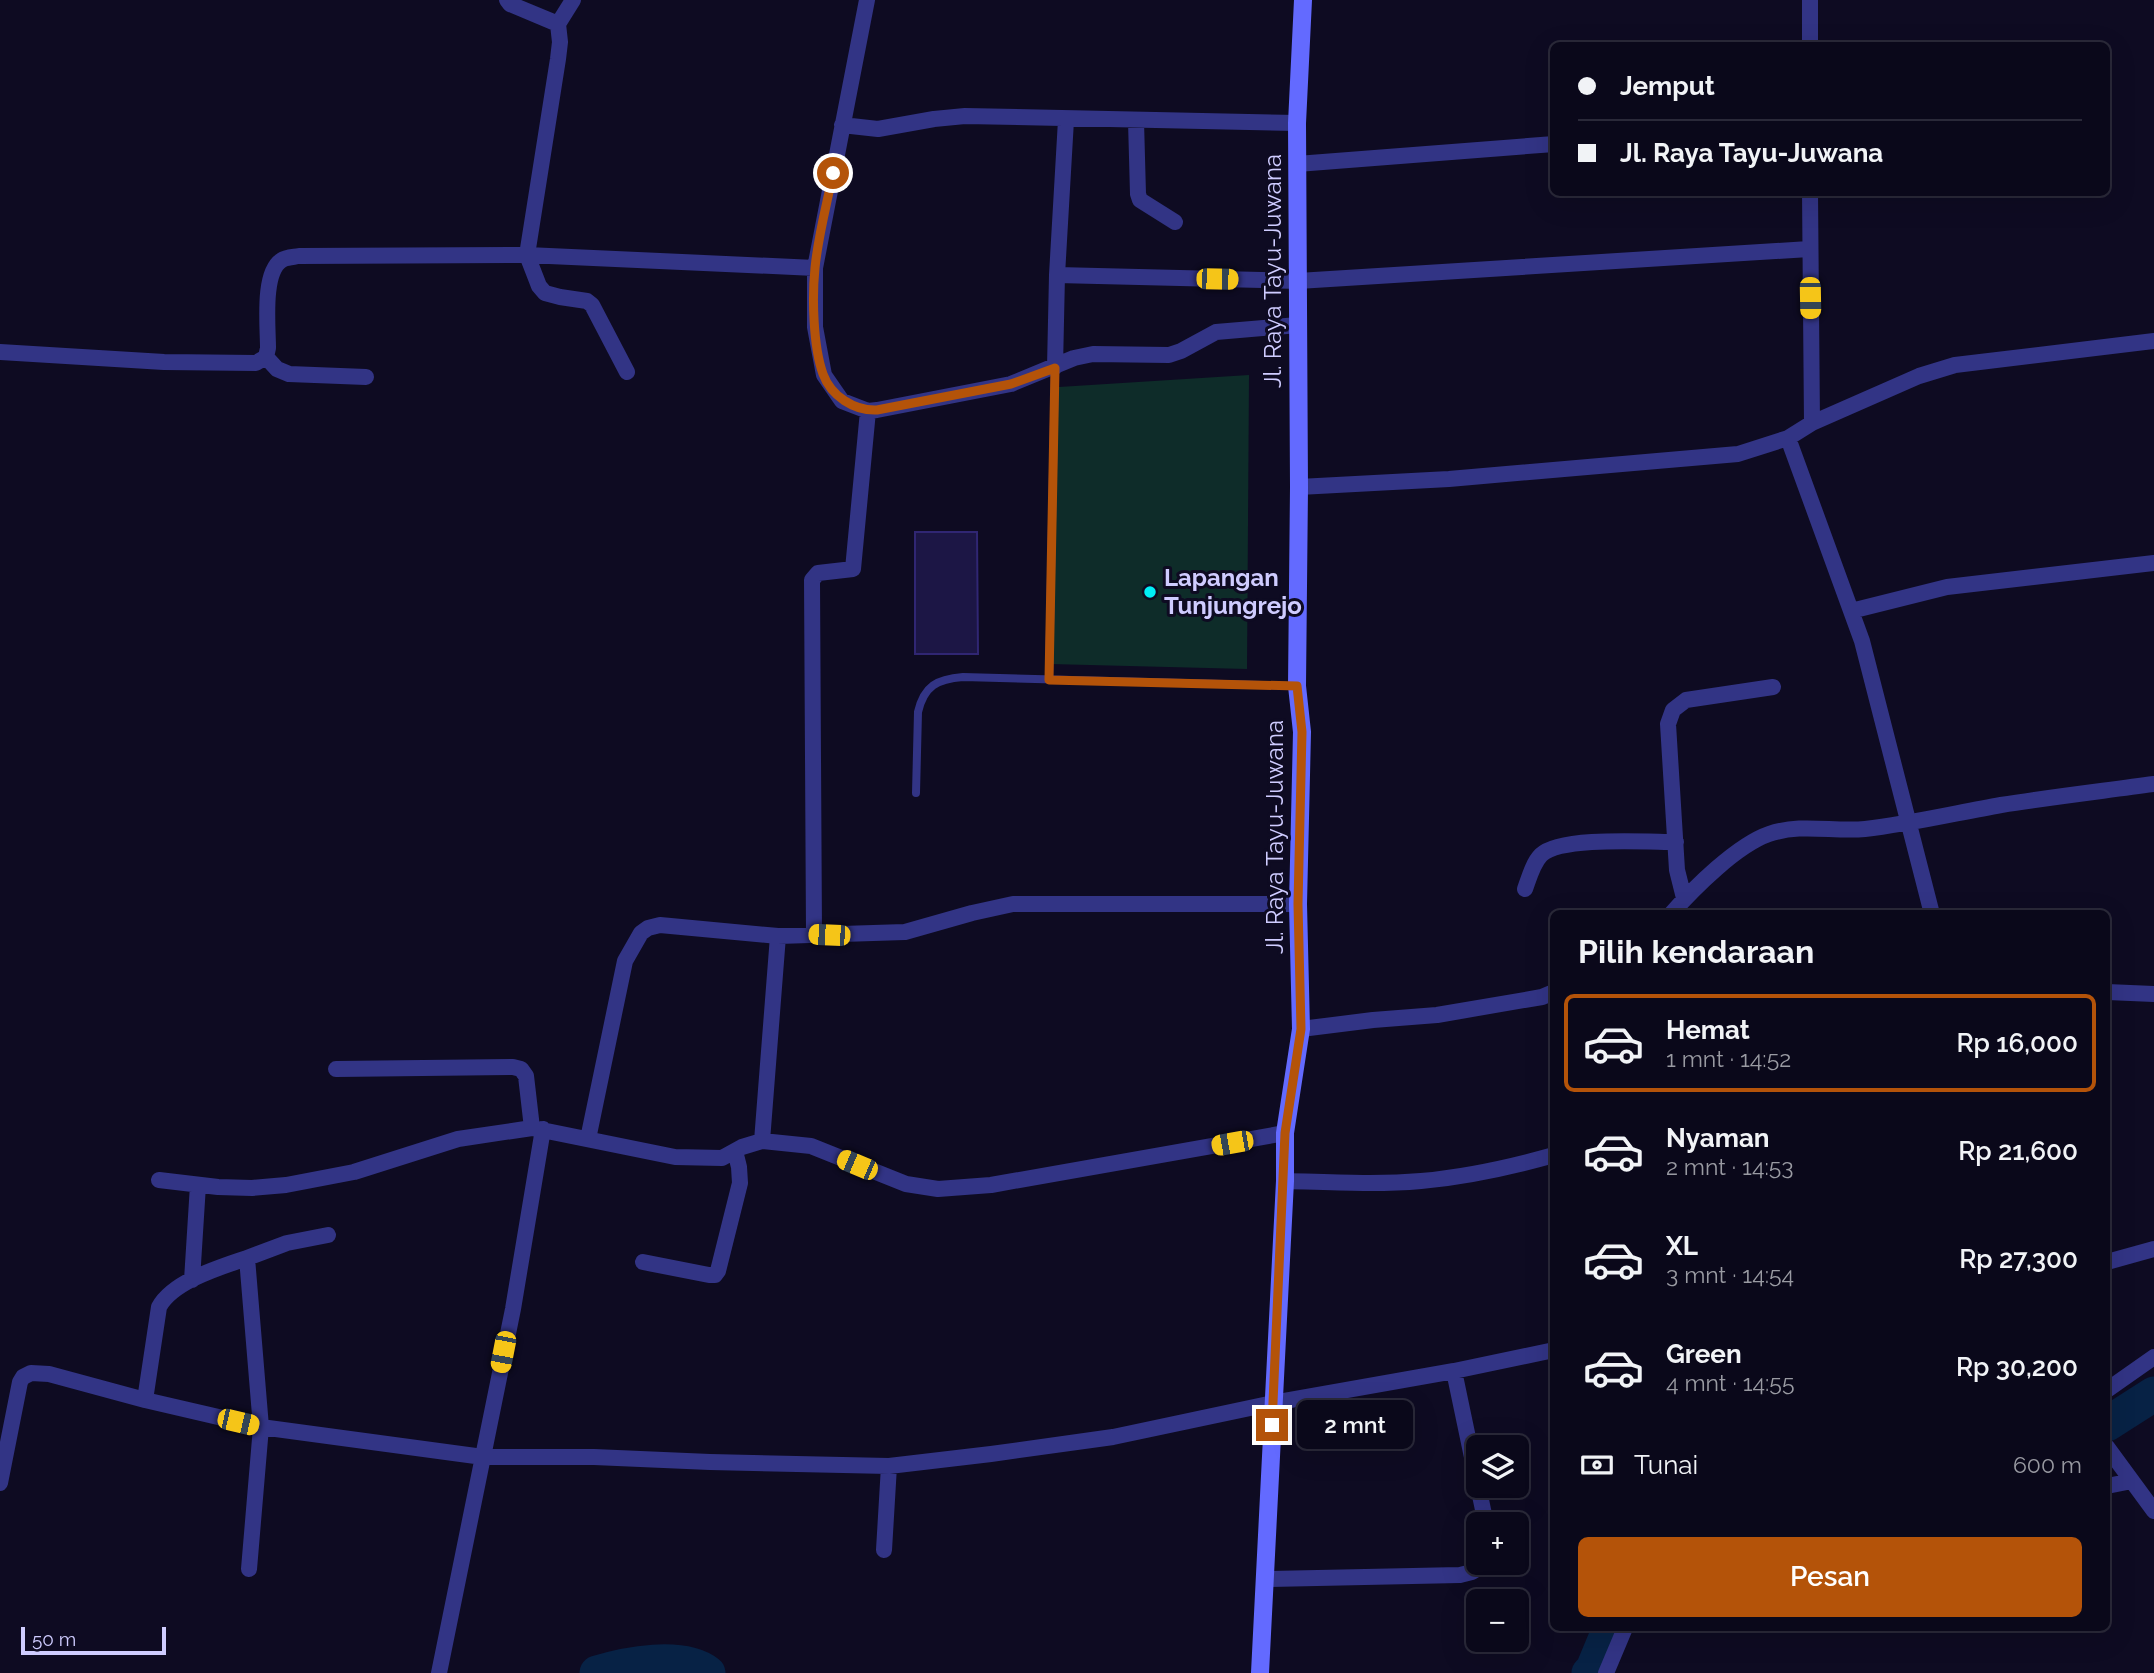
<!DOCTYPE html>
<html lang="id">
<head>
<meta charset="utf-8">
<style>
  :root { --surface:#0a081a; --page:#181627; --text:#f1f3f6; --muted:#999aa2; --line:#2a2939; --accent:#b45309 }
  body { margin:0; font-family:Raleway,sans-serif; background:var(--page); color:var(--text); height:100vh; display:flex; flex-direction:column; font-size:26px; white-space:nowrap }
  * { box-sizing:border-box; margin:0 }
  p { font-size:23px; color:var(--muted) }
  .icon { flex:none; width:38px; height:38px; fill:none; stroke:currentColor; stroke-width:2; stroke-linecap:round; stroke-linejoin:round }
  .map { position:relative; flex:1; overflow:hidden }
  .sheet { position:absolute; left:1550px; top:910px; width:560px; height:721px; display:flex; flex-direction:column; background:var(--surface); border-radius:10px; box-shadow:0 7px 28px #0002,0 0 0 2px var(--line) }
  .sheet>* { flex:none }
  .top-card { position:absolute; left:1550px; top:42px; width:560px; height:154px; border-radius:10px; box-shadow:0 7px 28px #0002,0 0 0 2px var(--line); display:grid; align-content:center; height:154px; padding:0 28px; background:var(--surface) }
  .fabs { position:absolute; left:1466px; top:1435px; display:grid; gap:14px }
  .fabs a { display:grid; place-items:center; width:63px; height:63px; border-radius:10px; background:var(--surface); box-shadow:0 7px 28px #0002,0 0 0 2px var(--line); font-size:35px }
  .scale { position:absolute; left:21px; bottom:18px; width:145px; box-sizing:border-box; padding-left:7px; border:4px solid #cfccff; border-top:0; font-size:19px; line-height:24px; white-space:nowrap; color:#cfccff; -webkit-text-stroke:5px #0e0b22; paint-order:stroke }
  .end { position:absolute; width:32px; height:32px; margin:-16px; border:9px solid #b45309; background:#fff; box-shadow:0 0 0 4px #fff }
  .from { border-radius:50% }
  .bubble { position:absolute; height:49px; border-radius:10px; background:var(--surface); box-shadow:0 7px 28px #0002,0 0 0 2px var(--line); font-size:23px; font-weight:600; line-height:49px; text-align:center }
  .car { position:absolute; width:21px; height:42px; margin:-21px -10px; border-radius:9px; box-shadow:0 0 5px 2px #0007; background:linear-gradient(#f5c518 24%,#345 0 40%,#f5c518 0 76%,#345 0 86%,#f5c518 0) }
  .top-card b { display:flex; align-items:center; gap:24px; height:66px; font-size:26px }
  .top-card b+b { border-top:2px solid var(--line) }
  .top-card i { width:18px; height:18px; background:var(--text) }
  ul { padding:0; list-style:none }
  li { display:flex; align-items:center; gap:21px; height:98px; margin:0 14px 10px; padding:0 14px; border:4px solid transparent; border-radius:10px }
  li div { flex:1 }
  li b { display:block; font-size:26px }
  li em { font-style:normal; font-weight:600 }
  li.active { border-color:var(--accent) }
  li>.icon { width:63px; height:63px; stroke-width:1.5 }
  h2 { padding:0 28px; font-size:32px; line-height:84px }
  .pay { display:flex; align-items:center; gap:18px; height:77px; padding:0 28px; font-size:26px }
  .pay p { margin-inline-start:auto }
  .action { display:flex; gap:14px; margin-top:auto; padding:14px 28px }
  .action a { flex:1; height:80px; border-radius:10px; background:var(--accent); color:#fff; font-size:28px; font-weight:600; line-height:80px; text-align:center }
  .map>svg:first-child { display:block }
</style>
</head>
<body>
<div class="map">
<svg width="2154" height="1673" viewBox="0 0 2154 1673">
  <rect width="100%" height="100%" fill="#0e0b22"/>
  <path fill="#0e2c29" d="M 1249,375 L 1247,669 L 1050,664 L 1052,520 L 1059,387 Z"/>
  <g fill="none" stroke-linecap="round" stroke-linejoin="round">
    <path stroke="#072245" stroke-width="35" d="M 2107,1424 L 2154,1394
      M 597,1673 C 626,1664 682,1653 708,1673
      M 1589,1673 L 1593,1669 L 1610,1628"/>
  </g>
  <path fill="#1c1645" stroke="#302673" stroke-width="2" d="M 915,532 L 977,532 L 978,654 L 915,654 Z"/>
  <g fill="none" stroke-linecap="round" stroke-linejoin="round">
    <path stroke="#323485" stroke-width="8" d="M 1049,680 L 1055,367
      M 916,793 L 918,712 C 924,686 937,679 963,677 L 1297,686"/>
    <path stroke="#323485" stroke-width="16" d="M 507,0 L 510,4 L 558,24
      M 573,0 L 558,24 L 560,42 L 558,59 L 527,255 L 539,286 L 545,293 L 560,297 L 587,301 L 592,305 L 627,372
      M 867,0 L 815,268 L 815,327 L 824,375 L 842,401 L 868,411 L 877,410 L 1011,384 L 1074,358 L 1093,354 L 1169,355 L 1181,351 L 1216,332 L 1298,325
      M 1810,46 L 1810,0
      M 1136,121 L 1138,194 L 1140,200 L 1175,222
      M 842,125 L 878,129 L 934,119 L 965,116 L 1297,123
      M 1297,164 L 1554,144
      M 1810,192 L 1812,423
      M 1057,275 L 1298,281 L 1809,249
      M 0,352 L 164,362 L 256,363 L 266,357 L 268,348 C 268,326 262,272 282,260 C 286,257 294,257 299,256 L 527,255 L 815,268
      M 266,357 L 277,369 L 289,374 L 366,377
      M 1055,367 L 1057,275 L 1066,120
      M 1788,438 L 1862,641 L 1932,914
      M 1299,487 L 1449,479 L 1738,454 L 1788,438 L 1812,423 L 1919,376 L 1955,365 L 2154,341
      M 1851,611 L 1947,587 L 2154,563
      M 1525,889 C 1529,878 1533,863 1541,855 C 1560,836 1648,842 1676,842
      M 1684,898 L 1677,870 L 1668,724 L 1673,710 L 1686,700 L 1773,687
      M 1671,914 C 1694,888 1737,845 1769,834 C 1801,823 1833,832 1865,829 C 1910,824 1956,813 2001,805 C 2052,797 2103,791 2154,784
      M 814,934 L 812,580 L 818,573 L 853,569 L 868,411
      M 2107,992 L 2154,994
      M 1301,1029 L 1373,1020 L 1437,1015 L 1542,997 L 1554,992
      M 336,1069 L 513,1067 L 521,1069 L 526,1076 L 532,1128
      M 588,1139 L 625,961 L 641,933 L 648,928 L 660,925 L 778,936
      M 762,1141 L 778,936 L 905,932 L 972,913 L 1013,904 L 1298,904
      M 159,1180 L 218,1187 L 252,1188 L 286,1185 L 354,1172 L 458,1139 L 532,1128 L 675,1157 L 722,1158 L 742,1147 L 762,1141 L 811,1146 L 906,1184 L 938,1189 L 991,1185 L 1285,1133
      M 1285,1181 C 1330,1182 1376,1185 1421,1181 C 1466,1177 1511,1167 1554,1155
      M 643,1262 L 709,1275 L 715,1275 L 718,1271 L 740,1183 L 739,1167 L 735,1151
      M 2107,1262 L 2154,1249
      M 192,1280 L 198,1185
      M 1454,1371 L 1486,1524
      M 2107,1390 L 2154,1357
      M 145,1400 L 159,1307 C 173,1281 221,1267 247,1258
      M 2107,1447 L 2154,1511
      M 0,1483 L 20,1382 L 23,1377 L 31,1373 L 49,1374 L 145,1400 L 261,1427 L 483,1457 L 594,1457 L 710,1462 L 889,1466 L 991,1454 L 1113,1437 L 1273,1403 L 1454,1371 L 1554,1350
      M 2107,1486 L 2132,1481
      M 884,1550 L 889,1466
      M 249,1569 L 261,1427 L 247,1258 L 287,1243 L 328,1235
      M 1264,1579 L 1460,1575 L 1472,1572 L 1487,1563
      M 439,1673 L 513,1309 L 543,1129
      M 1606,1673 L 1625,1628"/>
    <path stroke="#636aff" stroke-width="18" d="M 1260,1673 L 1285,1181 L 1285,1133 L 1301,1029 L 1298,904 L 1302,732 L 1297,686 L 1299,487 L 1297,123 L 1303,0"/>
  </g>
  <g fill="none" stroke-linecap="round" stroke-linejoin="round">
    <path stroke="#b45309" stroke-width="9" d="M 833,173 C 827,204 818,236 815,268 C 812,297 813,346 823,374 C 831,396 854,411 877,410 L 1011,384 L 1055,368 L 1049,680 L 1297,686 L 1302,732 L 1298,904 L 1301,1029 L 1285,1133 L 1272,1425"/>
  </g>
  <circle fill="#00eff7" stroke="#0e0b22" stroke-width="2.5" cx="1150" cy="592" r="7"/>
  <g text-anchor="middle" stroke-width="6" stroke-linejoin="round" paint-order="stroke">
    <g font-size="24" fill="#cfccff" stroke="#0e0b22">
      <text transform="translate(1273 271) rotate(-90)" y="8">Jl. Raya Tayu-Juwana</text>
      <text transform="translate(1275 837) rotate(-90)" y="8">Jl. Raya Tayu-Juwana</text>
    </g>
    <g font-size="24" font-weight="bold" fill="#cfccff" stroke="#0e0b22" text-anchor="start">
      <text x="1164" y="586">Lapangan<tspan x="1164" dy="28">Tunjungrejo</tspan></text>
    </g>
  </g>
</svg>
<div class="fabs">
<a><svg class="icon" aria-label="layers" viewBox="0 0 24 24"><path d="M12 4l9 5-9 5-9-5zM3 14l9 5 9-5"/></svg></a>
<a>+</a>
<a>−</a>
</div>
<div class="scale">50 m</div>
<i class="end from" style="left:833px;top:173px"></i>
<i class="end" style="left:1272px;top:1425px"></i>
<div class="bubble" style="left:1297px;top:1400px;width:116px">2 mnt</div>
<i class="car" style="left:1217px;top:279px;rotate:91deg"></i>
<i class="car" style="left:1810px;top:298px;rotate:179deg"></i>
<i class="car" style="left:829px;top:935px;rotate:272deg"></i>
<i class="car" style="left:1232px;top:1143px;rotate:260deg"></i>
<i class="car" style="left:857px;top:1165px;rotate:293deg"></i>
<i class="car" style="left:503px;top:1352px;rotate:191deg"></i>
<i class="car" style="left:238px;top:1422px;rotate:103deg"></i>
<div class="top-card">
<b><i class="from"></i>Jemput</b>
<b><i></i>Jl. Raya Tayu-Juwana</b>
</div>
<section class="sheet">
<h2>Pilih kendaraan</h2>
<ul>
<li class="active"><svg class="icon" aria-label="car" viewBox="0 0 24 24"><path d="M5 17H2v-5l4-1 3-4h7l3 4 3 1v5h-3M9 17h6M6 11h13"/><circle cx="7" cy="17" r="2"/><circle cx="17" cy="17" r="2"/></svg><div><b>Hemat</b><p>1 mnt · 14:52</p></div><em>Rp 16,000</em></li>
<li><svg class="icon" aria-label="car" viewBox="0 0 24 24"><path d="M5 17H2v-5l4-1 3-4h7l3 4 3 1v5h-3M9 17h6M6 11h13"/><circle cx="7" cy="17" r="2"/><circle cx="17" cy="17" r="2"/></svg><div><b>Nyaman</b><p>2 mnt · 14:53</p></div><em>Rp 21,600</em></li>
<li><svg class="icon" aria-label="car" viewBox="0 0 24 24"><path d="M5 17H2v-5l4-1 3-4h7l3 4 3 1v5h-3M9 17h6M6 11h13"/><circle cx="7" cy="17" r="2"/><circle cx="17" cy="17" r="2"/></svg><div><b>XL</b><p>3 mnt · 14:54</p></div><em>Rp 27,300</em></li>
<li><svg class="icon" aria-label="car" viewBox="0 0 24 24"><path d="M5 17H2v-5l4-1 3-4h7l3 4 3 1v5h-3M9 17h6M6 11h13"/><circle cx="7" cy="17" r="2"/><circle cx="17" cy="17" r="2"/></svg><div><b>Green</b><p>4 mnt · 14:55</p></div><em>Rp 30,200</em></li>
</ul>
<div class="pay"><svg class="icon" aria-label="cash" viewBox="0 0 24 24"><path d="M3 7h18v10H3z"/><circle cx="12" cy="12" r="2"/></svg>Tunai<p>600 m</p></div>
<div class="action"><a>Pesan</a></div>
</section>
</div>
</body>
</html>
